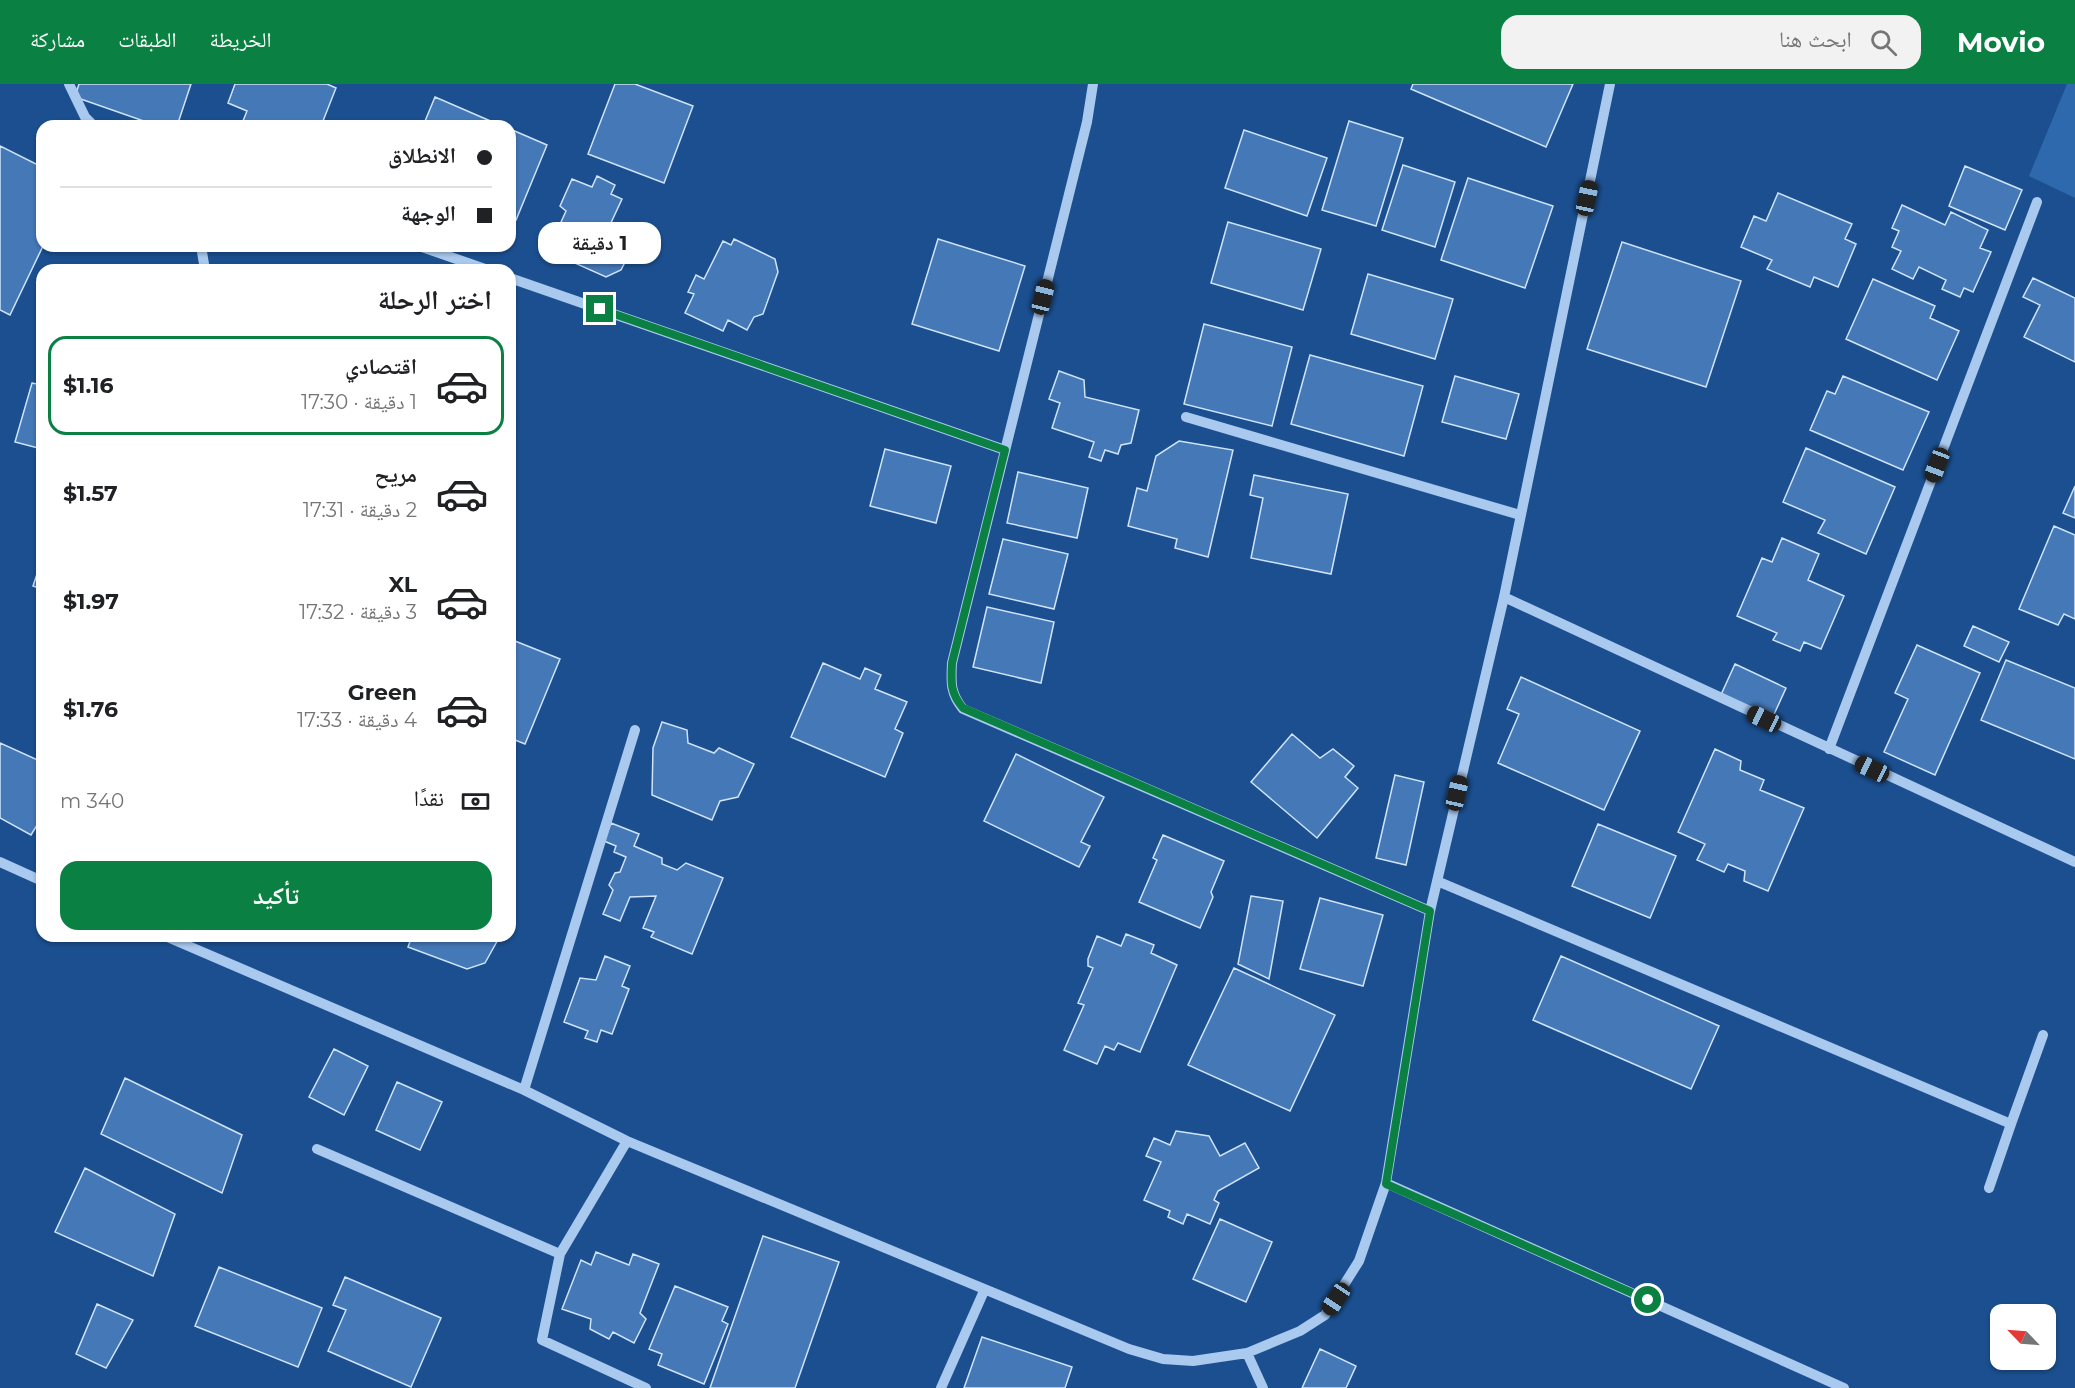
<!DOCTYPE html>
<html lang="ar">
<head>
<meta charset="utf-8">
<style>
  :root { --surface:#fff; --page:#f2f2f2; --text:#202124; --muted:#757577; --line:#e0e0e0; --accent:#0b8043 }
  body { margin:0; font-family:Montserrat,"Noto Naskh Arabic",sans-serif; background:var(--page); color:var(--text); direction:rtl; height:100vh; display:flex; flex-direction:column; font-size:22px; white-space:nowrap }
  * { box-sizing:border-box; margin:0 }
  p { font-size:20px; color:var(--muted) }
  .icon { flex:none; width:33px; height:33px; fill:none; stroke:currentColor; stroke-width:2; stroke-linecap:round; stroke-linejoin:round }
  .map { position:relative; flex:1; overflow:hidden; direction:ltr }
  .details { position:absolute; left:36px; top:180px; width:480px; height:678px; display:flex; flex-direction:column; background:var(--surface); border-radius:18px; box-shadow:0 2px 4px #0004; direction:rtl }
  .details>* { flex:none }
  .guide { position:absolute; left:36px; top:36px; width:480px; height:132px; border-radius:18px; box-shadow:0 2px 4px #0004; direction:rtl; display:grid; align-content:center; height:132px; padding:0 24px; background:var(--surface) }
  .needle { width:39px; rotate:295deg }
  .tools { position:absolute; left:1990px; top:1220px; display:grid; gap:12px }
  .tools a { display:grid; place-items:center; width:66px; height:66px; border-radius:12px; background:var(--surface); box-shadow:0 2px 4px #0004; font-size:30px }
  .end { position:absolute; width:27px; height:27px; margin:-14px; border:8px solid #0b8043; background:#fff; box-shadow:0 0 0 3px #fff }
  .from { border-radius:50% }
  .bubble { position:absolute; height:42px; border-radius:18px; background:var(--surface); box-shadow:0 2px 4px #0004; font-size:20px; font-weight:700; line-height:42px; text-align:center; direction:rtl }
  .car { position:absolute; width:18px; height:36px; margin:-18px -9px; border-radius:8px; box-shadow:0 0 4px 2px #0007; background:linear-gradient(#222 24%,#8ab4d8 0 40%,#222 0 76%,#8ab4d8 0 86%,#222 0) }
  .guide b { display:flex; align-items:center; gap:21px; height:57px; font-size:22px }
  .guide b+b { border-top:2px solid var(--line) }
  .guide i { width:15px; height:15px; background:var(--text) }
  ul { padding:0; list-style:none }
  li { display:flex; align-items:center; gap:18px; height:99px; margin:0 12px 9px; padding:0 12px; border:3px solid transparent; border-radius:18px }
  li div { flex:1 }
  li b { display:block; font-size:22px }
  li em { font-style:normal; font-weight:700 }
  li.on { border-color:var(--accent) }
  li>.icon { width:54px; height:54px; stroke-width:1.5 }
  h2 { padding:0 24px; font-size:27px; line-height:72px }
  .pay { display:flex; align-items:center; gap:15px; height:66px; padding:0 24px; font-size:22px }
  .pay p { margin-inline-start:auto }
  .button { display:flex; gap:12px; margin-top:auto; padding:12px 24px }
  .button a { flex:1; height:69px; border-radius:18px; background:var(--accent); color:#fff; font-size:24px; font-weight:700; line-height:69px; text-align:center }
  header { display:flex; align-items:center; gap:36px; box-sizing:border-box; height:84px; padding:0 30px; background:var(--accent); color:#fff }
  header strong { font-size:28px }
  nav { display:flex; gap:33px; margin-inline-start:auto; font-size:21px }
  .search { width:420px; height:54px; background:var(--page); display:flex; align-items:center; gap:15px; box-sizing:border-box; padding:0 21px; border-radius:18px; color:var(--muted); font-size:22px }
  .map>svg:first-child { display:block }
</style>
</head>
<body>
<header>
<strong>Movio</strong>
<div class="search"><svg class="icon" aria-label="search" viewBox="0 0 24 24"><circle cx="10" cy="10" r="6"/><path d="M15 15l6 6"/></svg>ابحث هنا</div>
<nav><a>الخريطة</a><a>الطبقات</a><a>مشاركة</a></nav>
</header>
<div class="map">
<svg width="2075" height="1304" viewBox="0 0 2075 1304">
  <rect width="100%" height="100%" fill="#1b4f8f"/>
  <path fill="#2e69ad" d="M 2067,0 L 2075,0 L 2075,114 L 2029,92 Z"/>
  <path fill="#4478b7" stroke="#cfe3fa" stroke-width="1.5" d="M 79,0 L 191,0 L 177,42 L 158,42 L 75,13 Z
    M 235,0 L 327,0 L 336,4 L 321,42 L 241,42 L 247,27 L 228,19 Z
    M 615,0 L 635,0 L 693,22 L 664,99 L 588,70 Z
    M 1413,0 L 1573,0 L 1546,63 L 1411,5 Z
    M 435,13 L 502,42 L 423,42 Z
    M 1349,37 L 1403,54 L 1376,142 L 1322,126 Z
    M 510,45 L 547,61 L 516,136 L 510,134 Z
    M 1244,46 L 1327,74 L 1307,132 L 1225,104 Z
    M 0,62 L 42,83 L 43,162 L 10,231 L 0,226 Z
    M 1403,81 L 1455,98 L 1435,163 L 1382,146 Z
    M 1965,82 L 2022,106 L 2005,146 L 1949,122 Z
    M 597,92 L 615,101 L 611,110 L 622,115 L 609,143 L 619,147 L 610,169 L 626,176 L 621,186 L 606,193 L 548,167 L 566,127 L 560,122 L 572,95 L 592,103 Z
    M 1468,94 L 1553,122 L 1525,204 L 1441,176 Z
    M 1778,109 L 1852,140 L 1845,155 L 1856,160 L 1838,203 L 1814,193 L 1810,203 L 1767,185 L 1772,176 L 1741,163 L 1754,132 L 1766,137 Z
    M 1902,121 L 1945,141 L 1951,128 L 1988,146 L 1980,164 L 1991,168 L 1973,208 L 1964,204 L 1960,213 L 1942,205 L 1946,196 L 1919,183 L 1913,195 L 1892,185 L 1901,167 L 1892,163 L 1899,147 L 1892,144 Z
    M 1228,138 L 1321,165 L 1303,226 L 1211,199 Z
    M 734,155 L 775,175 L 778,188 L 763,230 L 754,233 L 747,246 L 728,236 L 723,247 L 685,229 L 694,210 L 688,208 L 696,191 L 704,195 L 723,157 L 731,161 Z
    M 938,155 L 1025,182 L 999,267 L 912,240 Z
    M 1622,158 L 1741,197 L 1706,303 L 1587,265 Z
    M 1368,190 L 1453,215 L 1435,275 L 1351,250 Z
    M 2033,194 L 2075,214 L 2075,278 L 2024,253 L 2040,221 L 2023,213 Z
    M 1873,195 L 1935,222 L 1930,234 L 1959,247 L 1937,296 L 1846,255 Z
    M 1204,240 L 1292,263 L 1272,342 L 1184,320 Z
    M 1310,271 L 1423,302 L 1404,372 L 1291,340 Z
    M 1059,287 L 1084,296 L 1085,313 L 1139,326 L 1131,359 L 1121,361 L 1118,370 L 1105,366 L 1101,377 L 1089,373 L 1094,358 L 1052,344 L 1060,319 L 1049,315 Z
    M 1455,292 L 1519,310 L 1506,355 L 1442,338 Z
    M 1843,292 L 1929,328 L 1903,386 L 1810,346 L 1827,307 L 1835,310 Z
    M 32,299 L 42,301 L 42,365 L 15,358 Z
    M 1179,357 L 1233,366 L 1208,473 L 1175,464 L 1177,455 L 1128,442 L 1137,404 L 1147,407 L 1156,372 Z
    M 1806,364 L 1895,403 L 1866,470 L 1818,449 L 1825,436 L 1783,418 Z
    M 885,365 L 951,382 L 936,439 L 870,422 Z
    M 1018,388 L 1088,404 L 1077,454 L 1007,439 Z
    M 1254,391 L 1348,410 L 1331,490 L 1251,474 L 1263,414 L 1250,411 Z
    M 2075,402 L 2075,434 L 2063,429 Z
    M 2054,442 L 2075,451 L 2075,535 L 2064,530 L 2058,541 L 2019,525 Z
    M 1782,454 L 1819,470 L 1808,496 L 1844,512 L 1821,565 L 1804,558 L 1800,567 L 1773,556 L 1777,549 L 1737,532 L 1762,474 L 1772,478 Z
    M 1003,455 L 1068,470 L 1054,525 L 989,510 Z
    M 42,475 L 42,505 L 33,502 Z
    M 987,523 L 1054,538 L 1041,599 L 973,583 Z
    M 1973,542 L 2009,558 L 1999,578 L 1964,562 Z
    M 510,555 L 560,575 L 525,660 L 510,654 Z
    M 1917,561 L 1980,589 L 1935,691 L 1884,668 L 1908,615 L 1895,609 Z
    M 2006,576 L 2075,604 L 2075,675 L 1981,636 Z
    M 823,579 L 860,595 L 865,584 L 881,591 L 875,605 L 907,618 L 895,645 L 903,649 L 885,693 L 791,653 Z
    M 1735,580 L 1786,604 L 1771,637 L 1720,613 Z
    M 1521,593 L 1640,647 L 1604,726 L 1498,679 L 1519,630 L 1507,625 Z
    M 662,638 L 687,646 L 688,659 L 714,669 L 719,664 L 754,680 L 738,713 L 720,717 L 712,736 L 652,711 L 653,664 Z
    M 1292,650 L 1320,674 L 1333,665 L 1354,682 L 1345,693 L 1358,704 L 1317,754 L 1251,698 Z
    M 0,659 L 42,678 L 42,733 L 31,751 L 0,734 Z
    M 1715,665 L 1741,677 L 1740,686 L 1764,696 L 1760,706 L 1804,724 L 1768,807 L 1744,797 L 1745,787 L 1728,780 L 1724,788 L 1697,776 L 1705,760 L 1678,748 Z
    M 1016,670 L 1104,713 L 1081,758 L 1090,762 L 1079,783 L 984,737 Z
    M 1395,691 L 1424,698 L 1406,781 L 1376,774 Z
    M 611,739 L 639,750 L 634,762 L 662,774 L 662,780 L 677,786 L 686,779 L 723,794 L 692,870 L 651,853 L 654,848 L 643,844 L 656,812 L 630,813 L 620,837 L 603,830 L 613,806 L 609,801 L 615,789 L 620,788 L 626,773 L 614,768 L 616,762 L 604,757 Z
    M 1598,740 L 1676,772 L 1650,834 L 1572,802 Z
    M 1163,751 L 1224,777 L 1211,808 L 1213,813 L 1200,844 L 1139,818 L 1157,776 L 1153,774 Z
    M 1251,812 L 1283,817 L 1269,895 L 1238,880 Z
    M 1320,814 L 1383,831 L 1363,902 L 1300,885 Z
    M 1126,850 L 1154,861 L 1151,869 L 1177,881 L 1140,968 L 1118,959 L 1114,966 L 1105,962 L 1097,980 L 1064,966 L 1084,921 L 1078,919 L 1093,884 L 1088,882 L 1088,875 L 1097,852 L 1121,862 Z
    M 412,852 L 500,852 L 485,879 L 467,885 L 408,863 Z
    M 605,872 L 630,882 L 622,902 L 629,905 L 612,950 L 601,946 L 597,958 L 585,954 L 588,947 L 564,938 L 580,894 L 596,896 Z
    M 1561,872 L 1719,942 L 1691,1005 L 1533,936 Z
    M 1234,884 L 1335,931 L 1290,1027 L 1188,981 Z
    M 334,965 L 368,982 L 344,1031 L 309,1013 Z
    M 125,994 L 242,1051 L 222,1109 L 101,1050 Z
    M 397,998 L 442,1018 L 420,1066 L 376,1046 Z
    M 1176,1047 L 1209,1052 L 1220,1072 L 1245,1059 L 1259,1084 L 1218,1107 L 1214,1116 L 1219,1119 L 1210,1140 L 1187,1130 L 1183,1140 L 1168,1133 L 1170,1127 L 1144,1116 L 1161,1078 L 1146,1072 L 1154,1054 L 1170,1061 Z
    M 85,1084 L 175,1130 L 153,1192 L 55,1148 Z
    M 1220,1135 L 1272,1158 L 1246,1218 L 1193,1195 Z
    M 763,1152 L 839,1178 L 795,1304 L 710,1304 Z
    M 596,1168 L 629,1181 L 633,1170 L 659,1180 L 640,1229 L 646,1235 L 634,1259 L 613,1248 L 609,1255 L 590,1245 L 591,1235 L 562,1225 L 581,1176 L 591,1181 Z
    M 219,1183 L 322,1224 L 298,1283 L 195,1242 Z
    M 345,1193 L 441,1234 L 411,1303 L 328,1267 L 346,1226 L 333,1221 Z
    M 675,1202 L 728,1223 L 722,1237 L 728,1240 L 704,1300 L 658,1281 L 662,1270 L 649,1265 Z
    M 97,1220 L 133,1236 L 106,1284 L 76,1270 Z
    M 982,1253 L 1072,1283 L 1065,1304 L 964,1304 Z
    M 1320,1265 L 1356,1282 L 1346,1304 L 1302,1304 Z"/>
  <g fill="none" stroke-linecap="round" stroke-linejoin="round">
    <path stroke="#a9c9ee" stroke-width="10" d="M 69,0 L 85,33 L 94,42
      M 1093,0 L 1087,38 L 952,579 C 951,598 950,609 963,625 L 1430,827
      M 201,162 L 205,186
      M 419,162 L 488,186
      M 510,194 L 1005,366
      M 1186,333 L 1520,431
      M 1504,513 L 2075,778
      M 1829,665 L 2037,118
      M 0,778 L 42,797
      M 1437,797 L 2011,1040 L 1989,1104
      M 165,852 L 524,1006 L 627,1057 L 1129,1265 L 1163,1275 L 1193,1277 L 1247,1269 L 1300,1247 L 1325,1231 L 1359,1177 L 1386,1099 L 1430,827 L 1504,513 L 1610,0
      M 524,1006 L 635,646
      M 2011,1040 L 2043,951
      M 627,1057 L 560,1170 L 542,1256 L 646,1304
      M 317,1065 L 560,1170
      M 1386,1099 L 1844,1304
      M 1247,1269 L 1263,1304
      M 941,1304 L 984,1207"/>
  </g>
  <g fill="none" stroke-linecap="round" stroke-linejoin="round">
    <path stroke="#0b8043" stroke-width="8" d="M 600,225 L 1005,366 L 952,579 C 951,598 950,609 963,624 L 1430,827 L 1386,1100 L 1648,1216"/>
  </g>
</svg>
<div class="tools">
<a><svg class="needle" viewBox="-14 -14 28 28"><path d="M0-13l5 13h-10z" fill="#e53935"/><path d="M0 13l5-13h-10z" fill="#757577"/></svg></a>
</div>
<i class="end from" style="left:1648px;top:1216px"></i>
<i class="end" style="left:600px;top:225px"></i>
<div class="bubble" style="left:538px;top:138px;width:123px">1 دقيقة</div>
<i class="car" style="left:1587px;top:114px;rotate:12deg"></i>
<i class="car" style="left:1043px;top:213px;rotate:14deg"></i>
<i class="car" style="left:1937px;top:381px;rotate:201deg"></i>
<i class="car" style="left:1764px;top:635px;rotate:295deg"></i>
<i class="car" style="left:1872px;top:685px;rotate:295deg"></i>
<i class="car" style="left:1457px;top:709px;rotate:13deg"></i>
<i class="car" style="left:1336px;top:1215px;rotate:214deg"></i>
<div class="guide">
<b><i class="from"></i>الانطلاق</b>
<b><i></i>الوجهة</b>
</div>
<section class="details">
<h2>اختر الرحلة</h2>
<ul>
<li class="on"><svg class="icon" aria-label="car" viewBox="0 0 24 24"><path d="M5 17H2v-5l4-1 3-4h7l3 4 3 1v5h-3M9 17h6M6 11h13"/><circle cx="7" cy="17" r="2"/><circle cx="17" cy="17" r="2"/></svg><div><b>اقتصادي</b><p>1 دقيقة · 17:30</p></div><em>$1.16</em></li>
<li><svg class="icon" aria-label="car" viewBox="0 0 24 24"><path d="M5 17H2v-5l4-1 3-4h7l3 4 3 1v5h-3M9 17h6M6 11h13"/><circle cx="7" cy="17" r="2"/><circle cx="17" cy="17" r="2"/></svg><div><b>مريح</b><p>2 دقيقة · 17:31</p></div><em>$1.57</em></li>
<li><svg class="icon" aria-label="car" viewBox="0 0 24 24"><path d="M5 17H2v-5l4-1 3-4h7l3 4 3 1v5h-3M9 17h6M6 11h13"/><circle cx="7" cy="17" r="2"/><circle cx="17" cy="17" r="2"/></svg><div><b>XL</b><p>3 دقيقة · 17:32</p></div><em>$1.97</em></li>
<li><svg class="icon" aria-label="car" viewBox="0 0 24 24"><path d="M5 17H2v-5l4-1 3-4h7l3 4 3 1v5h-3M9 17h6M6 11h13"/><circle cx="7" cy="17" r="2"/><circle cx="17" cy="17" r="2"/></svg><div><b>Green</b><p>4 دقيقة · 17:33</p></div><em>$1.76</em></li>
</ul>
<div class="pay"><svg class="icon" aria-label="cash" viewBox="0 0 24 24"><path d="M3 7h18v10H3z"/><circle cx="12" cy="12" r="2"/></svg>نقدًا<p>340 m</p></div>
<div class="button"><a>تأكيد</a></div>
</section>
</div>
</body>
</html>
